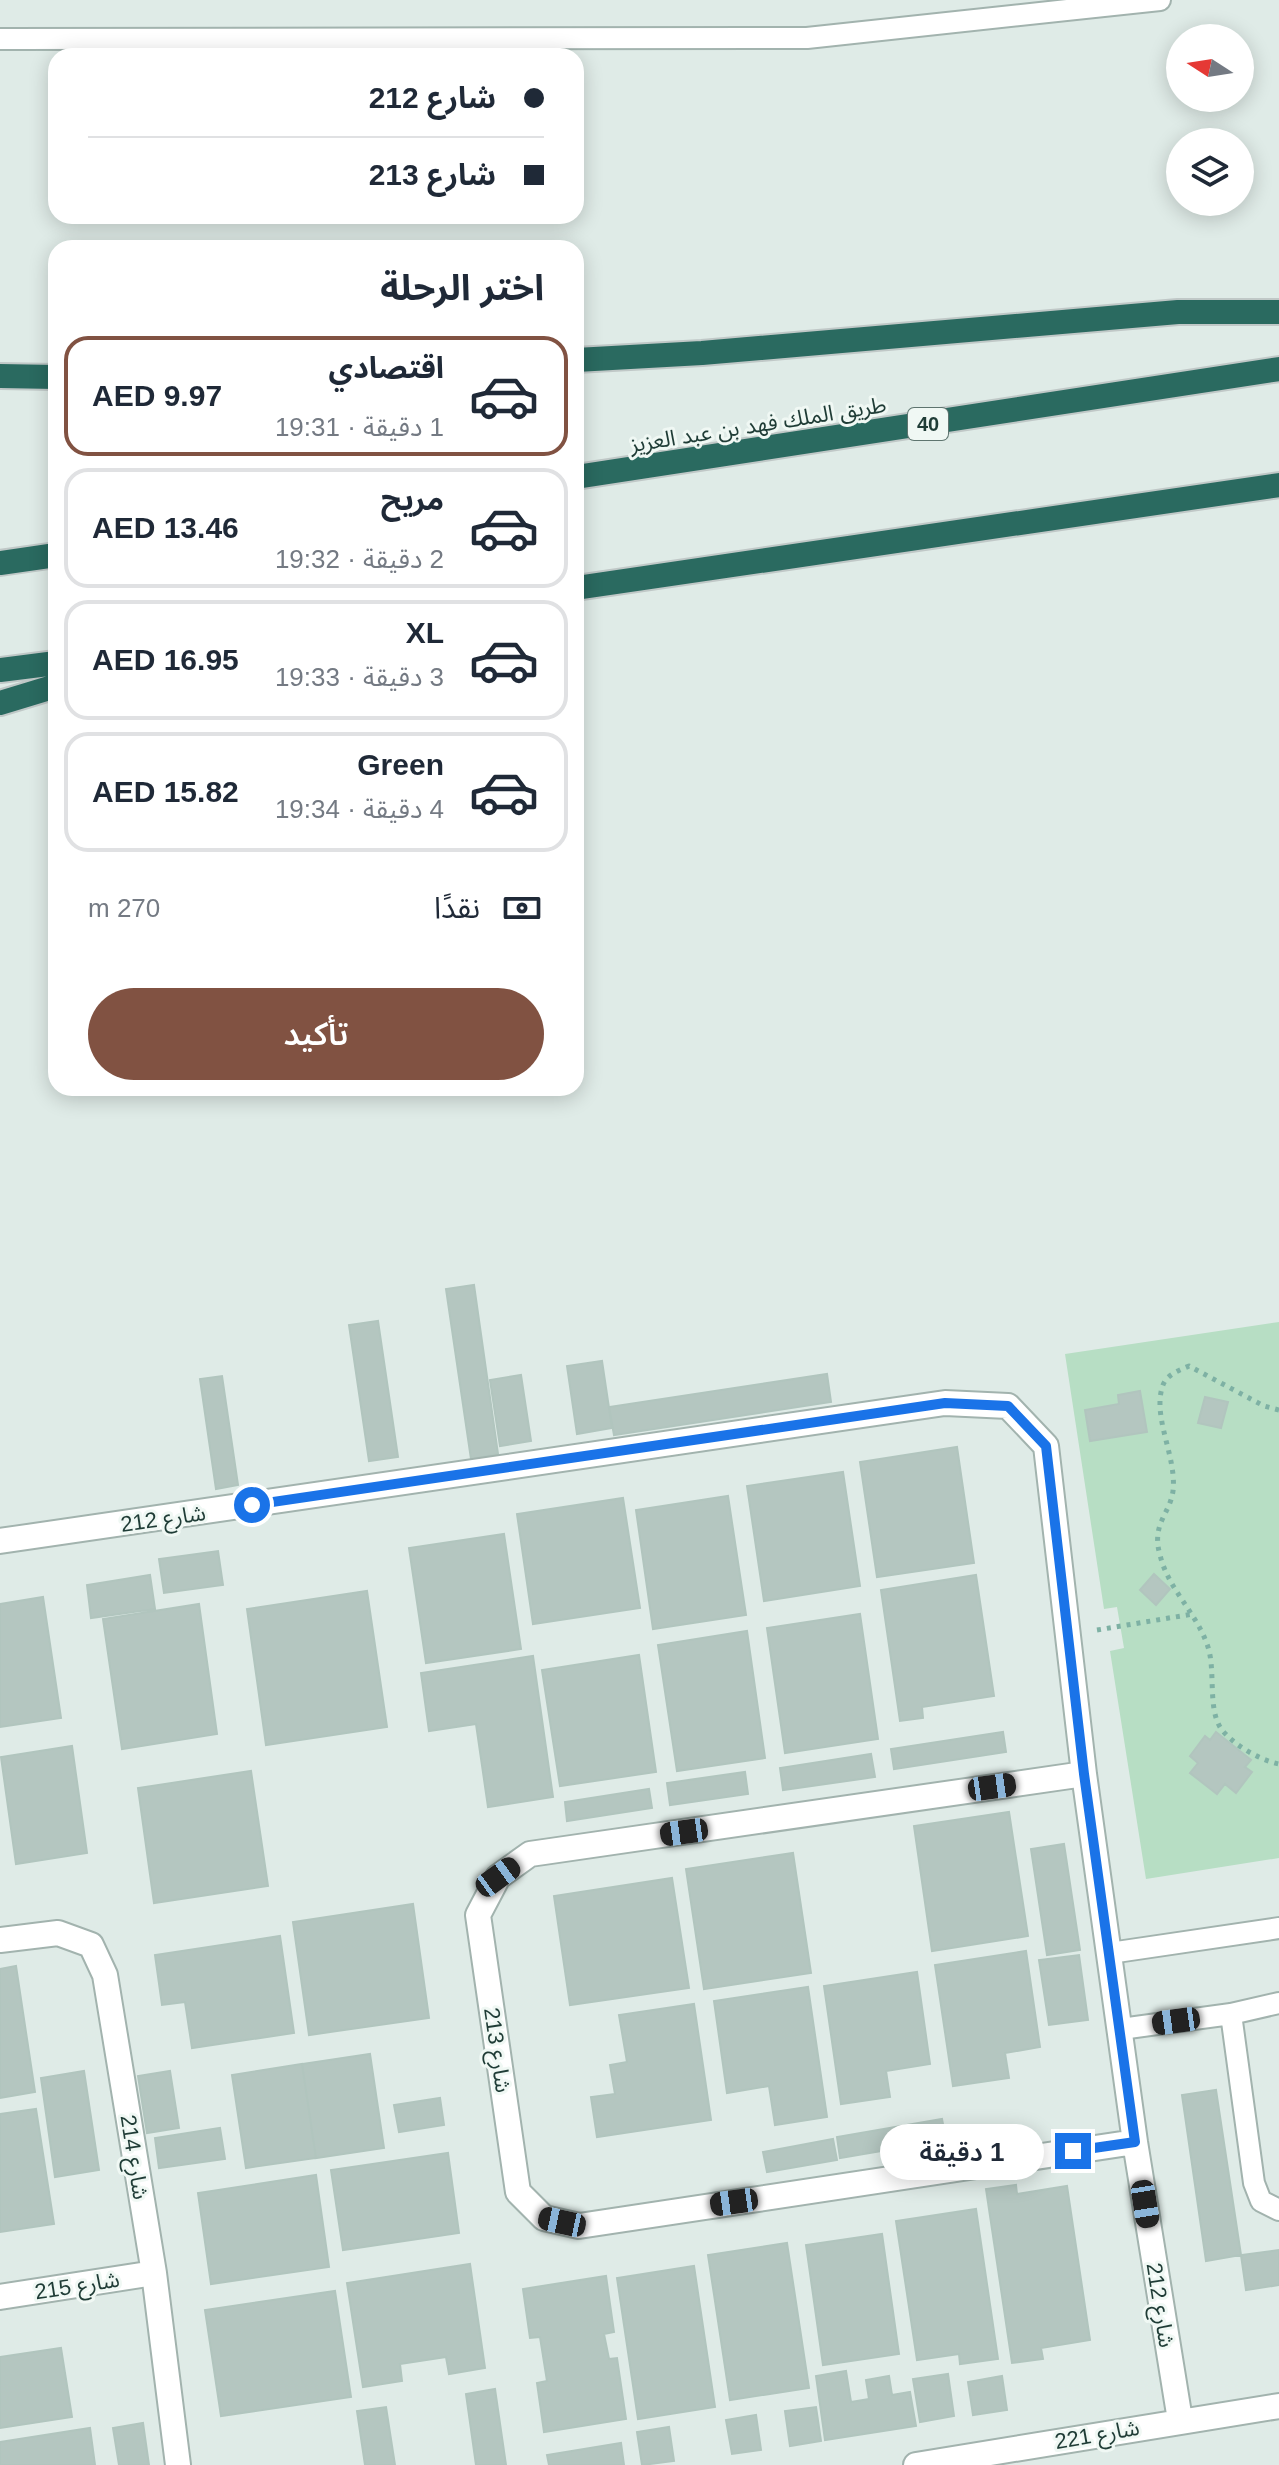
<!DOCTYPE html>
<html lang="ar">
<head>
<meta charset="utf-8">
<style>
  :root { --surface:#fff; --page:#f2f2f3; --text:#1f2937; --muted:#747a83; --line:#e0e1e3; --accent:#815242 }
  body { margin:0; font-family:Arial,"Noto Sans Arabic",sans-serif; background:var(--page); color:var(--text); direction:rtl; height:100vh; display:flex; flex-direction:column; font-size:30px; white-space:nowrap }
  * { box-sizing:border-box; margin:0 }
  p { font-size:26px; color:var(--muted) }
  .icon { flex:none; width:44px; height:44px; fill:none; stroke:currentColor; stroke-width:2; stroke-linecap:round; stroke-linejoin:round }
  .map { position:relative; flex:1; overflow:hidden; direction:ltr }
  .side { position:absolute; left:48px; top:240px; width:536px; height:856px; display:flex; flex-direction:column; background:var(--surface); border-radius:24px; box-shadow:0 4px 20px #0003; direction:rtl }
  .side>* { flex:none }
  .hud { position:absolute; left:48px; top:48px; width:536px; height:176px; border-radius:24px; box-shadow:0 4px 20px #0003; direction:rtl; display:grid; align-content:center; height:176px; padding:0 40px; background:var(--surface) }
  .needle { width:52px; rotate:282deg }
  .fabs { position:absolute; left:1166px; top:24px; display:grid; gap:16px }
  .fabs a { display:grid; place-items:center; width:88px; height:88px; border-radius:50%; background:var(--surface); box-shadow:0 4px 20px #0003; font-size:40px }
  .end { position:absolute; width:36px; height:36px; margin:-18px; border:10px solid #1a73e8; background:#fff; box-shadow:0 0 0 4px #fff }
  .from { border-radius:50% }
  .bubble { position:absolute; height:56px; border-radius:28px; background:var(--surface); box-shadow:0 4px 20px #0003; font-size:26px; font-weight:600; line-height:56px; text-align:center; direction:rtl }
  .car { position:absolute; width:24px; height:48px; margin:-24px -12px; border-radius:10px; box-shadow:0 0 6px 2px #0007; background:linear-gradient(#222 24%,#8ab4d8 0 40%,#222 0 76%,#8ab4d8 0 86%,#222 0) }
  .hud b { display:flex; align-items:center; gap:28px; height:76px; font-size:30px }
  .hud b+b { border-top:2px solid var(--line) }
  .hud i { width:20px; height:20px; background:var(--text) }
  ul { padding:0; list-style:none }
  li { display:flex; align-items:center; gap:24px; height:120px; margin:0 16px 12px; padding:0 24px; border:4px solid var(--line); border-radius:24px }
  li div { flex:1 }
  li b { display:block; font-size:30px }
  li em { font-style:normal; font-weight:600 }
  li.selected { border-color:var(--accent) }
  li>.icon { width:72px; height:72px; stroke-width:1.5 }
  h2 { padding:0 40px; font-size:36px; line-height:96px }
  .pay { display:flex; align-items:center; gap:20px; height:88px; padding:0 40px; font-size:30px }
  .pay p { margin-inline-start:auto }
  .primary-button { display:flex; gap:16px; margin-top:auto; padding:16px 40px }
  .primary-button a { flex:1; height:92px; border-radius:48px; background:var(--accent); color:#fff; font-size:32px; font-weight:600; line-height:92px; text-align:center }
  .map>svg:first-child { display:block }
</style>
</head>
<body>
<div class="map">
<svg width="1279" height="2465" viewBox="0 0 1279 2465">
  <rect width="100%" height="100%" fill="#dfebe7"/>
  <path fill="#b7dec4" d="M 1279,1322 L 1279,1858 L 1146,1879 L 1110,1651 L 1124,1648 L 1117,1607 L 1104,1609 L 1065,1354 Z"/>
  <path fill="#b4c6c0" stroke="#b1c5be" stroke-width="2" d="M 474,1285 L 498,1454 L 471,1459 L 446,1289 Z
    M 378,1321 L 398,1457 L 369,1461 L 349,1325 Z
    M 602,1361 L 612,1428 L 577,1434 L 567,1366 Z
    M 827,1374 L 831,1402 L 614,1435 L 609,1407 Z
    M 521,1375 L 531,1441 L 500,1446 L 490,1380 Z
    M 222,1376 L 238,1485 L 216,1489 L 200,1379 Z
    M 1140,1391 L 1147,1432 L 1090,1441 L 1085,1410 L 1119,1404 L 1118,1395 Z
    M 1205,1397 L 1228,1402 L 1221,1428 L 1198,1423 Z
    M 957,1447 L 974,1563 L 877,1577 L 860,1462 Z
    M 843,1472 L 860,1586 L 764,1601 L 747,1486 Z
    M 728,1496 L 746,1615 L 653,1629 L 636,1510 Z
    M 623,1498 L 640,1608 L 533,1624 L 517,1514 Z
    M 504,1534 L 521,1649 L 426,1663 L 409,1548 Z
    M 218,1551 L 223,1585 L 164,1593 L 159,1559 Z
    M 1154,1574 L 1170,1589 L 1156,1605 L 1140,1590 Z
    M 150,1575 L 155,1609 L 91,1618 L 87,1585 Z
    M 976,1575 L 994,1696 L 922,1707 L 923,1718 L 900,1721 L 881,1590 Z
    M 367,1591 L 387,1727 L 266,1745 L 247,1609 Z
    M 43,1597 L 61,1718 L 0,1727 L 0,1604 Z
    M 199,1604 L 217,1734 L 122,1749 L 103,1619 Z
    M 860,1614 L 878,1739 L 785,1753 L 767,1628 Z
    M 747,1631 L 765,1758 L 677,1771 L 658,1645 Z
    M 639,1655 L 656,1772 L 560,1786 L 542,1670 Z
    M 533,1656 L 553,1797 L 488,1807 L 476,1724 L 429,1731 L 421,1673 Z
    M 1003,1732 L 1006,1752 L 894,1769 L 891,1749 Z
    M 1216,1732 L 1251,1760 L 1245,1767 L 1252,1772 L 1236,1793 L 1225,1784 L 1217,1794 L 1190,1773 L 1198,1763 L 1190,1756 L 1205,1736 L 1210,1740 Z
    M 72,1746 L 87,1853 L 16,1864 L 1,1757 Z
    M 871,1754 L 875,1777 L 783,1790 L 780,1768 Z
    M 251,1771 L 268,1886 L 154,1903 L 138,1788 Z
    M 745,1772 L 748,1794 L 670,1805 L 667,1783 Z
    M 649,1789 L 652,1808 L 567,1821 L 565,1802 Z
    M 1009,1812 L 1028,1936 L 932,1951 L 914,1826 Z
    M 1064,1844 L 1080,1950 L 1047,1955 L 1031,1849 Z
    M 793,1853 L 811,1973 L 704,1989 L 686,1869 Z
    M 672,1878 L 689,1988 L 570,2005 L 554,1896 Z
    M 413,1904 L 429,2018 L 309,2035 L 293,1922 Z
    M 280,1936 L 294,2033 L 192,2048 L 185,2002 L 162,2005 L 155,1955 Z
    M 1026,1951 L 1040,2047 L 1005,2053 L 1009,2078 L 953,2086 L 935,1965 Z
    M 1079,1955 L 1088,2020 L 1049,2025 L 1039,1960 Z
    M 16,1966 L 35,2092 L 0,2098 L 0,1969 Z
    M 917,1972 L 930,2064 L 886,2071 L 890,2097 L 841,2104 L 824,1986 Z
    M 808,1987 L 827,2117 L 775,2125 L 769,2086 L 727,2093 L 714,2001 Z
    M 694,2004 L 711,2120 L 597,2137 L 591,2097 L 615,2094 L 610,2065 L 627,2062 L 619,2015 Z
    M 370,2054 L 384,2148 L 316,2158 L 302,2064 Z
    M 302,2064 L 316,2158 L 246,2168 L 232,2075 Z
    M 84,2071 L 99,2170 L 55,2177 L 41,2078 Z
    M 170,2071 L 179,2128 L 147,2133 L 138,2076 Z
    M 1216,2090 L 1241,2255 L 1206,2261 L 1182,2095 Z
    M 440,2098 L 444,2125 L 399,2132 L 394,2105 Z
    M 36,2109 L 54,2224 L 0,2232 L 0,2114 Z
    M 942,2119 L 946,2140 L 840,2158 L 837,2137 Z
    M 220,2128 L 225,2159 L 159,2168 L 155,2138 Z
    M 833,2139 L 837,2160 L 767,2172 L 763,2152 Z
    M 448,2153 L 459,2233 L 343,2250 L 331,2170 Z
    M 316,2175 L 329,2267 L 211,2284 L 198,2193 Z
    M 1016,2185 L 1017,2194 L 1067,2186 L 1090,2340 L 1041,2348 L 1043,2359 L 1012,2363 L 986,2189 Z
    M 976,2209 L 998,2359 L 960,2364 L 959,2354 L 917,2360 L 896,2221 Z
    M 882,2234 L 899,2354 L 823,2365 L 806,2245 Z
    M 787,2243 L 809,2388 L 730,2400 L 708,2255 Z
    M 1279,2250 L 1279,2285 L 1246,2290 L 1241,2255 Z
    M 470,2264 L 485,2368 L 449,2374 L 446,2357 L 400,2364 L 402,2381 L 363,2387 L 347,2283 Z
    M 694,2266 L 715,2407 L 638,2419 L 617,2278 Z
    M 606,2276 L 614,2332 L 604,2334 L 609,2359 L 617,2358 L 626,2419 L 544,2432 L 537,2383 L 547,2381 L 540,2337 L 530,2338 L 523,2289 Z
    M 335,2291 L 351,2397 L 221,2416 L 205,2310 Z
    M 61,2348 L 72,2417 L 0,2428 L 0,2357 Z
    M 846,2371 L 851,2402 L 869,2399 L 866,2380 L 889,2376 L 892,2395 L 910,2392 L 916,2426 L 825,2440 L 816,2376 Z
    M 948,2374 L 954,2416 L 920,2422 L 913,2379 Z
    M 1002,2376 L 1007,2410 L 973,2415 L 968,2382 Z
    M 495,2389 L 506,2465 L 476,2465 L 466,2394 Z
    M 386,2407 L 395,2465 L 365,2465 L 357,2411 Z
    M 816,2407 L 821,2441 L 790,2446 L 785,2411 Z
    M 756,2415 L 761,2450 L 732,2454 L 726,2420 Z
    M 143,2423 L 149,2465 L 119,2465 L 113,2428 Z
    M 669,2427 L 674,2461 L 642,2465 L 637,2432 Z
    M 90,2428 L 95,2465 L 0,2465 L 0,2442 Z
    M 621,2443 L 624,2465 L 549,2465 L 547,2455 Z"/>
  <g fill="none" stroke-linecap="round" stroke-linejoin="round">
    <g stroke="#a2b3ae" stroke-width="24">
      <path id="service" d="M 0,39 L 807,38 L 1160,0
        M 1110,1953 L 1279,1928
        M 1231,2014 L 1254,2183 L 1261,2201 L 1279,2210
        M 1121,2029 L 1231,2014 L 1279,2003"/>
    </g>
    <g stroke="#a2b3ae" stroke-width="28">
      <path id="minor" d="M 0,1541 L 945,1403 L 1008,1406 L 1046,1446 L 1084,1774 L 1135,2142 L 1180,2420
        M 1084,1774 L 530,1854 L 498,1877 L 478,1915 L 518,2192 L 544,2218 L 579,2226 L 1135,2142
        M 0,1940 L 58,1933 L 91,1945 L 105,1975 L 154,2273 L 178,2465
        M 0,2297 L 154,2273
        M 916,2465 L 1279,2406"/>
    </g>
    <g stroke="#c0c8c7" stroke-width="28">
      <path id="motorway" d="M 576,360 L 702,353 L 1178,312 L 1279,312
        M 0,376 L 56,377
        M 576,477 L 1279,369
        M 0,563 L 56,555
        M 576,588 L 1279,485
        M 0,670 L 56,663
        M 0,703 L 56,686"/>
    </g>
    <path stroke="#7eb1a4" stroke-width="5" stroke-dasharray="4 6" stroke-linecap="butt" d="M 1279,1410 L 1264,1406 L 1189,1366 C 1178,1371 1165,1375 1162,1388 C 1153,1419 1177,1458 1173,1491 C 1170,1514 1151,1524 1160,1555 C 1168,1589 1197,1613 1208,1647 C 1216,1672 1207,1710 1222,1730 C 1235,1746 1260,1760 1279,1764
      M 1097,1630 L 1193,1614"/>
    <use href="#service" stroke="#fff" stroke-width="20"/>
    <use href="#minor" stroke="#fff" stroke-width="24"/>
    <use href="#motorway" stroke="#2a6a60" stroke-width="24"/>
  </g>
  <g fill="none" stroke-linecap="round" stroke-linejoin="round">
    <path stroke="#1a73e8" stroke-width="10" d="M 252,1505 L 945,1403 L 1008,1406 L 1046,1446 L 1084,1774 L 1135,2142 L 1073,2151"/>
  </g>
  <g text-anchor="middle" stroke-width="6" stroke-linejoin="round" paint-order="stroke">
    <rect fill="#f0f8f4" stroke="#5e746f" stroke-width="2" x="908" y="408" width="40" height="32" rx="6"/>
    <g font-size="20" font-weight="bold" fill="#1f3c36">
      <text x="928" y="431">40</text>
    </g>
    <g font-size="22" fill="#1f3c36" stroke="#f0f8f4">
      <text transform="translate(758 424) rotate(-9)" y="8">طريق الملك فهد بن عبد العزيز</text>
      <text transform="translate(163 1518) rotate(-8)" y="8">شارع 212</text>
      <text transform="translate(498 2050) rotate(82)" y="8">شارع 213</text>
      <text transform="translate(135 2157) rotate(81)" y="8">شارع 214</text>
      <text transform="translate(77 2285) rotate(-9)" y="8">شارع 215</text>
      <text transform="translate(1161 2305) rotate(81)" y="8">شارع 212</text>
      <text transform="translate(1097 2434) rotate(-10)" y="8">شارع 221</text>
    </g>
  </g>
</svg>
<div class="fabs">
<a><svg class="needle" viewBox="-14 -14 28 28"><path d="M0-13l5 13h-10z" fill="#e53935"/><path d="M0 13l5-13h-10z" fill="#747a83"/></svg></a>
<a><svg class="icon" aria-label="layers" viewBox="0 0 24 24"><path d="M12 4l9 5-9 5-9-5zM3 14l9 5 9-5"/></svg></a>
</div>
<i class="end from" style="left:252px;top:1505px"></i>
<i class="end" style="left:1073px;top:2151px"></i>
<div class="bubble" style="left:880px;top:2124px;width:164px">1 دقيقة</div>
<i class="car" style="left:992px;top:1787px;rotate:82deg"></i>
<i class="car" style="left:684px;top:1832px;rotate:262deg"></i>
<i class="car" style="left:498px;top:1877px;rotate:54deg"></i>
<i class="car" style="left:1176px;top:2021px;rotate:262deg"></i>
<i class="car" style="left:734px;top:2202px;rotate:262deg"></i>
<i class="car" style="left:1145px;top:2204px;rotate:171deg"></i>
<i class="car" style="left:562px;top:2222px;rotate:282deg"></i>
<div class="hud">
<b><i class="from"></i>شارع 212</b>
<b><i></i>شارع 213</b>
</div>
<section class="side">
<h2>اختر الرحلة</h2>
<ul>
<li class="selected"><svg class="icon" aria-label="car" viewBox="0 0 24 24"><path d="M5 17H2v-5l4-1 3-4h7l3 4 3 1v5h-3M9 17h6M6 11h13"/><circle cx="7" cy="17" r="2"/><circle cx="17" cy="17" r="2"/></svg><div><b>اقتصادي</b><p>1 دقيقة · 19:31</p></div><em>AED 9.97</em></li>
<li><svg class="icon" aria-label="car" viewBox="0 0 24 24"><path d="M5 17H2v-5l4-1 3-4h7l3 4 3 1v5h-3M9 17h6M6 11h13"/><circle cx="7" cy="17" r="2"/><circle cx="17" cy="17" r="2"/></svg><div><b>مريح</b><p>2 دقيقة · 19:32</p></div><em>AED 13.46</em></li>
<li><svg class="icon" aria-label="car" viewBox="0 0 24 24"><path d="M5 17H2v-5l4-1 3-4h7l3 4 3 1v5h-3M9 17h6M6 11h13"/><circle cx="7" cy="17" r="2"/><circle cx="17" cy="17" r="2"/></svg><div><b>XL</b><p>3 دقيقة · 19:33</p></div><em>AED 16.95</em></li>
<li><svg class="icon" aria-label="car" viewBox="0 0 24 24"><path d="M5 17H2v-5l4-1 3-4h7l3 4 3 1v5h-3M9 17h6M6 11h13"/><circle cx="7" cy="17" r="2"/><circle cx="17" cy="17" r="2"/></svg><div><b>Green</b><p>4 دقيقة · 19:34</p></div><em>AED 15.82</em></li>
</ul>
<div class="pay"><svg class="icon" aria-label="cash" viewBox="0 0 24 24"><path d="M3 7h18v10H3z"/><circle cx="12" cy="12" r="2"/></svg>نقدًا<p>270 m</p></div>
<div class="primary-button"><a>تأكيد</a></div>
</section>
</div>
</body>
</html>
